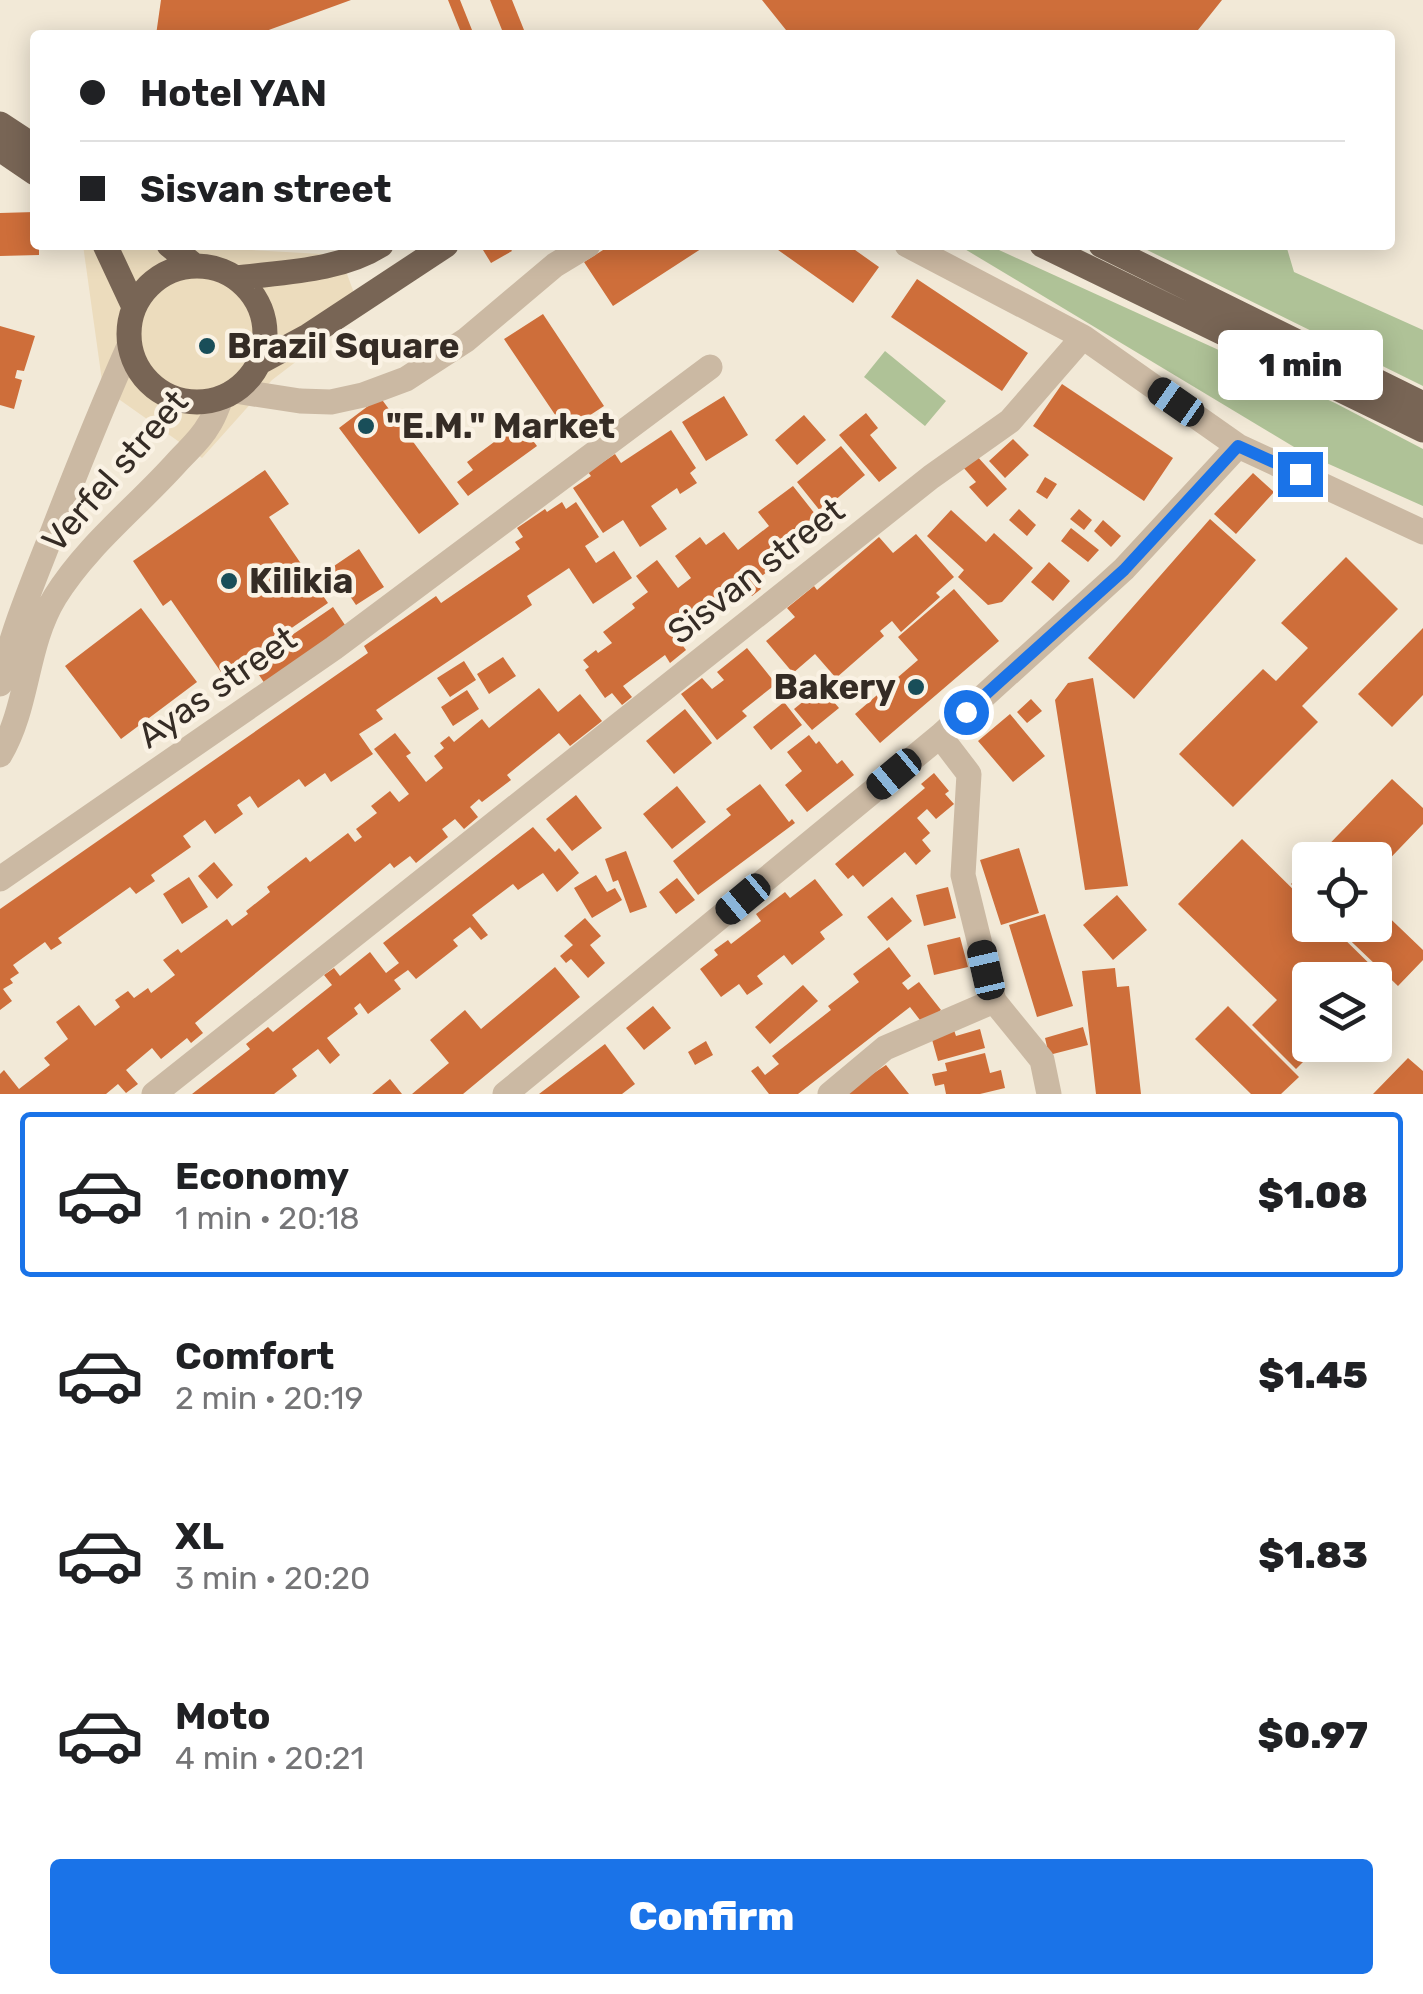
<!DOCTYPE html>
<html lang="en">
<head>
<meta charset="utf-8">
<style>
  :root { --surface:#fff; --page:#f2f2f2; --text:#202124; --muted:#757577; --line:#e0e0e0; --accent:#1a73e8 }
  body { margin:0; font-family:Rubik,sans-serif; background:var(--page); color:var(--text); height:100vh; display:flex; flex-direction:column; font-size:38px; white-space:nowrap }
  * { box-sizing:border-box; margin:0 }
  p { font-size:32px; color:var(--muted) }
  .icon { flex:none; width:55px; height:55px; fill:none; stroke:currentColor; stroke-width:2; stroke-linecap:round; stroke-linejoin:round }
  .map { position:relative; height:1094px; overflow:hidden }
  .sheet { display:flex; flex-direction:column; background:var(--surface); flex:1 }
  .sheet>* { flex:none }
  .guide { position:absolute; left:30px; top:30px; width:1365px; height:220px; border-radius:10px; box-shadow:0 5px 25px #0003; display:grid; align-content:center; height:220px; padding:0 50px; background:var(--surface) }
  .controls { position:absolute; left:1292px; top:842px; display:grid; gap:20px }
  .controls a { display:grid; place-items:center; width:100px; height:100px; border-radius:10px; background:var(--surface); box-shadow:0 5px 25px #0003; font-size:50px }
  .end { position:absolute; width:45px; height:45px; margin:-22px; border:12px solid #1a73e8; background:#fff; box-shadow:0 0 0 5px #fff }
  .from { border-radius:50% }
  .bubble { position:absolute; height:70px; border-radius:10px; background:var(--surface); box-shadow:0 5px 25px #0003; font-size:32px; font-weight:800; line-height:70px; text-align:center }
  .car { position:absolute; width:30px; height:60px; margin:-30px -15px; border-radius:12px; box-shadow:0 0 8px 2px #0007; background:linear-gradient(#222 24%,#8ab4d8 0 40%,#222 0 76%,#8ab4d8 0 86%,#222 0) }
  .guide b { display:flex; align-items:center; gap:35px; height:95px; font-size:38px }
  .guide b+b { border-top:2px solid var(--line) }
  .guide i { width:25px; height:25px; background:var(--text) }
  ul { padding:18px 0 0; list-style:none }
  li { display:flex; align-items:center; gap:30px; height:165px; margin:0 20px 15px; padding:0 30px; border:5px solid transparent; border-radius:10px }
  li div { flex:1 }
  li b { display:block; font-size:38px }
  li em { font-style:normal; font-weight:800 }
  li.selected { border-color:var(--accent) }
  li>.icon { width:90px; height:90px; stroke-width:1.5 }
  .action { display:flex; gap:20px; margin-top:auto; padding:20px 50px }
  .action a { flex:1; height:115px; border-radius:10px; background:var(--accent); color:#fff; font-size:40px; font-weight:800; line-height:115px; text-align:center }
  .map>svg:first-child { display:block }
</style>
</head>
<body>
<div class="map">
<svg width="1423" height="1094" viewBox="0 0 1423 1094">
  <rect width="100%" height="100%" fill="#f2e9d7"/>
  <path fill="#afc297" d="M 958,245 L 988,245 L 1335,403 L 1423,449 L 1423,506 L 1304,453 Z
    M 1137,245 L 1286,245 L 1294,272 L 1423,330 L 1423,386 Z
    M 885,351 L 946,401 L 925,426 L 864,377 Z"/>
  <path fill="#ecdcbd" d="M 83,245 L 209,245 L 214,248 L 340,255 L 361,312 L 272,380 L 202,458 L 103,388 Z"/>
  <path fill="#ce6e3a" d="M 161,0 L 351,0 L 255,35 L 156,35 Z
    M 448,0 L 460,0 L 474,35 L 462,35 Z
    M 490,0 L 512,0 L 526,35 L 504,35 Z
    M 762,0 L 1222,0 L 1194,35 L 790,35 Z
    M 35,212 L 35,245 L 39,245 L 39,255 L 0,256 L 0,213 Z
    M 492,245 L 508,245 L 512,251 L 491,263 L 483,250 Z
    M 611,245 L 707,245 L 613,306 L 584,262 Z
    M 771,245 L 848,245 L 879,267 L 853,303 Z
    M 917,279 L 1028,353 L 1002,391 L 891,317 Z
    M 543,314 L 604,406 L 566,431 L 504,339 Z
    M 0,326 L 35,336 L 24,371 L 17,370 L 15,378 L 22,380 L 14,409 L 0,405 Z
    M 1062,384 L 1173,458 L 1144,501 L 1033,426 Z
    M 724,396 L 748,435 L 706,461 L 682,422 Z
    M 380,397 L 459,504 L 419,534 L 339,428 Z
    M 866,413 L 878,428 L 870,435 L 897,468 L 879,482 L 839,435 Z
    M 804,415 L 826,440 L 797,465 L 775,440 Z
    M 520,423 L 537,446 L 468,496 L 457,482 L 473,470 L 467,462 Z
    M 671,430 L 696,468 L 690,473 L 697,483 L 680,494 L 677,488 L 651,506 L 667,529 L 640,547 L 623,520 L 603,533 L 573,488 L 591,476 L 588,472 L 615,454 L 621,463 Z
    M 1013,439 L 1029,455 L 1005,478 L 989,461 Z
    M 841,446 L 865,475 L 821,512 L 797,482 Z
    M 975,454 L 1007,489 L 987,507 L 969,487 L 976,482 L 962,466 Z
    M 265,470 L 289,504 L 269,517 L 328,603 L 223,675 L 171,600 L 163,606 L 133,561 Z
    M 1253,473 L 1274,492 L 1236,534 L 1214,514 Z
    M 1045,477 L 1057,484 L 1047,499 L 1036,492 Z
    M 793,486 L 819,519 L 780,547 L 787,557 L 755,581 L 761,589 L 752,596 L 744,585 L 697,620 L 702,627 L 680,642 L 686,650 L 670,663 L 665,655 L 623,686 L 632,697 L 622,705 L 612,693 L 605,698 L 585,670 L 589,667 L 583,660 L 596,650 L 598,653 L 612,643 L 603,632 L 635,608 L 632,604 L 648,592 L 636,576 L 657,560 L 678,588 L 691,578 L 675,556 L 700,537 L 706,545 L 724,532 L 738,550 L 769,526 L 758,512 Z
    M 562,502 L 566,509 L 576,502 L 599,537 L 585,546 L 596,563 L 614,551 L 632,578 L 593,604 L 569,568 L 527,596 L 532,605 L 376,710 L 383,719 L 359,734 L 373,754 L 331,782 L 325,773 L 305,787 L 299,779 L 258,808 L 250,796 L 237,805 L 243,814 L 215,834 L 205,820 L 183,836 L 191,847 L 151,875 L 155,881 L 136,894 L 130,887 L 58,938 L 62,943 L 51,950 L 45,942 L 13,965 L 19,973 L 10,979 L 13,983 L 3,989 L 12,1001 L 0,1010 L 0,909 L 368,653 L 364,646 L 403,619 L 436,596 L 441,603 L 520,549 L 515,542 L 523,537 L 517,528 L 545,509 L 547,512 Z
    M 1019,509 L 1036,525 L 1027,536 L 1009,520 Z
    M 1079,509 L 1092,520 L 1084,530 L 1070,519 Z
    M 951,510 L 986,542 L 994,533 L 1033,568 L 1002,602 L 988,605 L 958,577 L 964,570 L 927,536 Z
    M 1210,519 L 1256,560 L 1134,699 L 1088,658 Z
    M 1103,520 L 1121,536 L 1111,547 L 1094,531 Z
    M 1071,528 L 1099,550 L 1088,562 L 1061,541 Z
    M 916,534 L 954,577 L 936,593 L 940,597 L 901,632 L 892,621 L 880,631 L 884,636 L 836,678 L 815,654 L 793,673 L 766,641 L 795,617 L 787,608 L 814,586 L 817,590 L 879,537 L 893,553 Z
    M 359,549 L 384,587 L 356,605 L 331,568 Z
    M 1346,557 L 1398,609 L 1302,706 L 1318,722 L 1233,807 L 1179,754 L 1263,669 L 1276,681 L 1308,648 L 1281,623 Z
    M 1049,562 L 1070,581 L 1053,601 L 1031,582 Z
    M 954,589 L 999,641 L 880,743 L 855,714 L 918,660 L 898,637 Z
    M 333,607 L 351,634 L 269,690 L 251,663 Z
    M 141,608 L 197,682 L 121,739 L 65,666 Z
    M 1423,628 L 1423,695 L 1392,727 L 1358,694 Z
    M 747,648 L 776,684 L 742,711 L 747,716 L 717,740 L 681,694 L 702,678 L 712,689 L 724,680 L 717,672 Z
    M 503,657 L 516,676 L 489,694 L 477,674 Z
    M 464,661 L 476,680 L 450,697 L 437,678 Z
    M 1093,678 L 1128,886 L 1085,890 L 1055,700 L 1068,683 Z
    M 821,687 L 839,708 L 812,730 L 794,709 Z
    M 539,688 L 558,712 L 580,694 L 602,721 L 570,746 L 559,733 L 507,775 L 511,780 L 482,802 L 479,799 L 470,807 L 478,817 L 464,829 L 455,819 L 442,829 L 448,837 L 416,863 L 410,856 L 394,868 L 390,863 L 195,1023 L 203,1033 L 191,1043 L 187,1038 L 161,1059 L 152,1048 L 126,1070 L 138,1084 L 126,1093 L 118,1084 L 106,1094 L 0,1094 L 0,1074 L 4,1070 L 19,1089 L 50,1065 L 44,1058 L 68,1039 L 56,1022 L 79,1005 L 95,1026 L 120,1007 L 115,1000 L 128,991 L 134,998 L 148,988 L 151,993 L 175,975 L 163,960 L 178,949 L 181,953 L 227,919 L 232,926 L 248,914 L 246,911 L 270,892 L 267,887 L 306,857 L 310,862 L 348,833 L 355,842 L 362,837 L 356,829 L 377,813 L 371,806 L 390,791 L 399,802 L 409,794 L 374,749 L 395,733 L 411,753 L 406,756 L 426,782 L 443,768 L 434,756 L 444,748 L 440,743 L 449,736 L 454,742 L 482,719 L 489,728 Z
    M 467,690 L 479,709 L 453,726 L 441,707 Z
    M 1031,699 L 1042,711 L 1027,723 L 1017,712 Z
    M 784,702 L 802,725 L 771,750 L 753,727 Z
    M 685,709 L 712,743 L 674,774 L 646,741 Z
    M 1010,714 L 1045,756 L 1013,782 L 978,741 Z
    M 809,735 L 816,744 L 819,741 L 837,764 L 842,760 L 854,775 L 807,812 L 785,785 L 802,771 L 787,752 Z
    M 934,773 L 949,791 L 945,794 L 954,804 L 936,819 L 927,809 L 917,818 L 930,833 L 922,840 L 931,851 L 916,865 L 905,852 L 863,887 L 853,875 L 848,879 L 835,864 L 925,788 L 921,784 Z
    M 1392,779 L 1423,808 L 1423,824 L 1375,874 L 1375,860 L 1314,860 Z
    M 760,784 L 789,822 L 792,819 L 795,823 L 698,895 L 673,861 L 731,815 L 726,809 Z
    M 677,786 L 706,822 L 672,849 L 643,814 Z
    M 576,795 L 602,828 L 572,851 L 546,819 Z
    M 533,827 L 555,852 L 559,848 L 579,873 L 557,892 L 543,873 L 518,890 L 513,884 L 472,915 L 488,935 L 481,940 L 470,927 L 453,940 L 458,946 L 416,979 L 408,970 L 394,980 L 401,989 L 368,1014 L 360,1003 L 354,1008 L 358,1014 L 327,1038 L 340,1055 L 330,1064 L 318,1049 L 292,1069 L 297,1076 L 274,1094 L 192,1094 L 250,1049 L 246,1044 L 268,1027 L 273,1032 L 332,985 L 324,975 L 334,968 L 340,976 L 370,952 L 386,973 L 399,963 L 383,943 Z
    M 1242,839 L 1310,906 L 1310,925 L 1330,925 L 1385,979 L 1375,989 L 1375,980 L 1310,980 L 1310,1045 L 1320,1045 L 1296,1069 L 1252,1025 L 1277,1000 L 1178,904 Z
    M 1019,848 L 1039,913 L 1001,925 L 980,860 Z
    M 626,851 L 647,907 L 630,913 L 618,880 L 613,882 L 605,859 Z
    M 214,862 L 233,885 L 217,899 L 198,876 Z
    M 1310,864 L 1310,902 L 1291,884 Z
    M 596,875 L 607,892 L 615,888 L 622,900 L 592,918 L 574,888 Z
    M 189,877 L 208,907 L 182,924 L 163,894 Z
    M 677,878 L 695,900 L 676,914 L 659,892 Z
    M 815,879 L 843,915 L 820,932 L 825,939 L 792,965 L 784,955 L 757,976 L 763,984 L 747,995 L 739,984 L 721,997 L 700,969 L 718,955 L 714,950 L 728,940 L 731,944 L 761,921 L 756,914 L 785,892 L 790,898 Z
    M 948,887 L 956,918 L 924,926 L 916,895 Z
    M 1117,895 L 1147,930 L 1113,960 L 1083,925 Z
    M 892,897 L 912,921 L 887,941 L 867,917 Z
    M 1375,904 L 1423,950 L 1423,960 L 1398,986 L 1334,925 L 1375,925 Z
    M 1045,914 L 1073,1006 L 1037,1017 L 1009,925 Z
    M 585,918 L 601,936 L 590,945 L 605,963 L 588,978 L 571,959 L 566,963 L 560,956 L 573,945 L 564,936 Z
    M 960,937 L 968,967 L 934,975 L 927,945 Z
    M 889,947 L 911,976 L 902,983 L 908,990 L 919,982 L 941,1010 L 923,1024 L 910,1007 L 798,1094 L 769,1094 L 751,1071 L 758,1066 L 765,1075 L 779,1064 L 772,1056 L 831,1010 L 828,1006 L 859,982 L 853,974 Z
    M 555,967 L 580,997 L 463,1094 L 412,1094 L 449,1063 L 430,1040 L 465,1010 L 481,1029 Z
    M 1115,968 L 1117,987 L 1129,986 L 1141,1094 L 1096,1094 L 1082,971 Z
    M 803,985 L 818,1001 L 770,1044 L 755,1027 Z
    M 653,1006 L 671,1028 L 644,1050 L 626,1028 Z
    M 1228,1006 L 1299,1077 L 1281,1094 L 1251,1094 L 1195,1039 Z
    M 1083,1027 L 1088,1045 L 1049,1055 L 1045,1038 Z
    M 980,1029 L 985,1048 L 938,1061 L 931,1036 L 954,1030 L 956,1036 Z
    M 706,1041 L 713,1055 L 695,1065 L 688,1052 Z
    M 605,1044 L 635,1084 L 622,1094 L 539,1094 Z
    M 985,1053 L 990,1073 L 1001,1070 L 1005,1088 L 980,1094 L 946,1094 L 944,1084 L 935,1086 L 932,1074 L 947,1071 L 945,1063 Z
    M 1408,1058 L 1423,1071 L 1423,1094 L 1373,1094 Z
    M 886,1065 L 909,1094 L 849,1094 L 847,1091 Z
    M 390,1079 L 402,1094 L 372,1094 Z"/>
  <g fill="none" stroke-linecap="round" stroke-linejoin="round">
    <path stroke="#cbb9a3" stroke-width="25" d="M 907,245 L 1083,337 L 1238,446 L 1423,532
      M 235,391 L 300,401 L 331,402 L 363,395 L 406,379 L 466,340 L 555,265 L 588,245
      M 0,684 C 12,631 33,582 53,531 C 77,469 102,407 129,346
      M 940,736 L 969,774 L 963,875 L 994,1001 L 1042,1060 L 1049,1094
      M 0,755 C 29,706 25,646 55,597 C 87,545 138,506 178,461 C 188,450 201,439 208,426 C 214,418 217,408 221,398
      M 0,879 L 334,648 L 710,367
      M 154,1094 L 931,477 L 1010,421 L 1083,337
      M 505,1094 L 940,736 L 1124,569 L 1238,446
      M 830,1094 L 885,1048 L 994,1001"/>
    <path stroke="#786555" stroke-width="25" d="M 0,124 L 35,147
      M 0,149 L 35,173
      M 105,245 L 134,307
      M 169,245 L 195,266
      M 1042,245 L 1423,430
      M 1101,245 L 1423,404
      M129 334a68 68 0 1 1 136 0a68 68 0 1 1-136 0Z
      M 237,278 C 284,272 340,271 381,245
      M 260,362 L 308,336 L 446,245"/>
  </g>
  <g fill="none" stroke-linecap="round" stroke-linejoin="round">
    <path stroke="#1a73e8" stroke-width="12" d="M 966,712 L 1124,570 L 1238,446 L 1300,474"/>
  </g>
  <g fill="#194e59" stroke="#faf2e4" stroke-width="4">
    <circle cx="207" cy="346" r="10"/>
    <circle cx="366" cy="426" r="10"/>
    <circle cx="229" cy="581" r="10"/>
    <circle cx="916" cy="687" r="10"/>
  </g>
  <g text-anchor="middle" stroke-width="9" stroke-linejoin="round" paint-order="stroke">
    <g font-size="35" font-weight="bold" fill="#352c25" stroke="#faf2e4" text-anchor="start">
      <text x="227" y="358">Brazil Square</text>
      <text x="386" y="438">"E.M." Market</text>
      <text x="249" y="593">Kilikia</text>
      <text x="896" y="699" text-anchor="end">Bakery</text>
    </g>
    <g font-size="35" fill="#352c25" stroke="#faf2e4">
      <text transform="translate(115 471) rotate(-49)" y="12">Verfel street</text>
      <text transform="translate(756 571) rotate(-38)" y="12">Sisvan street</text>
      <text transform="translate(217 687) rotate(-35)" y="12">Ayas street</text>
    </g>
  </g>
</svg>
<div class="controls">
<a><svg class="icon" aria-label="locate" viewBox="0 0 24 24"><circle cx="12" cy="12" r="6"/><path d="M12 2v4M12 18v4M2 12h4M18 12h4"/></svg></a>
<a><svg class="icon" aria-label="layers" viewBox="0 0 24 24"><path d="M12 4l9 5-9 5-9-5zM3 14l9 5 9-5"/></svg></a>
</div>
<i class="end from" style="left:966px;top:712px"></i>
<i class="end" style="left:1300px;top:474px"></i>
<div class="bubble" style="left:1218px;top:330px;width:165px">1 min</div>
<i class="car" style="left:1176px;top:402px;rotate:305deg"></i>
<i class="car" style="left:894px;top:774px;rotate:230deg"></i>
<i class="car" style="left:743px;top:899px;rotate:230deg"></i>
<i class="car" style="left:986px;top:970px;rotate:347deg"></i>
<div class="guide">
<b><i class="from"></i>Hotel YAN</b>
<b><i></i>Sisvan street</b>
</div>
</div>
<section class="sheet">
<ul>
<li class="selected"><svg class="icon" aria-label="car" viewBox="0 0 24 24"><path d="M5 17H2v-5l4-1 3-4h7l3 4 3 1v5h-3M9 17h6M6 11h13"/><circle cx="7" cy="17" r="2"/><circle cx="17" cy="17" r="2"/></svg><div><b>Economy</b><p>1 min · 20:18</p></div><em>$1.08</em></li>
<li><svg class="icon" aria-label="car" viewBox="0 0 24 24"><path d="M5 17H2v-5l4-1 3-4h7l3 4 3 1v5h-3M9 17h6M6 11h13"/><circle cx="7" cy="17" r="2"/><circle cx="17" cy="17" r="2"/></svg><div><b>Comfort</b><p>2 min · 20:19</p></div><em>$1.45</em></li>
<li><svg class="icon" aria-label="car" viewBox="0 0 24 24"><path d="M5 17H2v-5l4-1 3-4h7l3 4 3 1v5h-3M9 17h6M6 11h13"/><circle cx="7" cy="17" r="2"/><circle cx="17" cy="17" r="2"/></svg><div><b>XL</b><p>3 min · 20:20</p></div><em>$1.83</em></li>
<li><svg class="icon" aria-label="car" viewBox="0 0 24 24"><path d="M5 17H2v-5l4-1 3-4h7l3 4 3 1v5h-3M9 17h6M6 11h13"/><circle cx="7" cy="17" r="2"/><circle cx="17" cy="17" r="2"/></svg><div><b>Moto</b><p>4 min · 20:21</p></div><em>$0.97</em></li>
</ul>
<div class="action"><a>Confirm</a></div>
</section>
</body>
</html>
